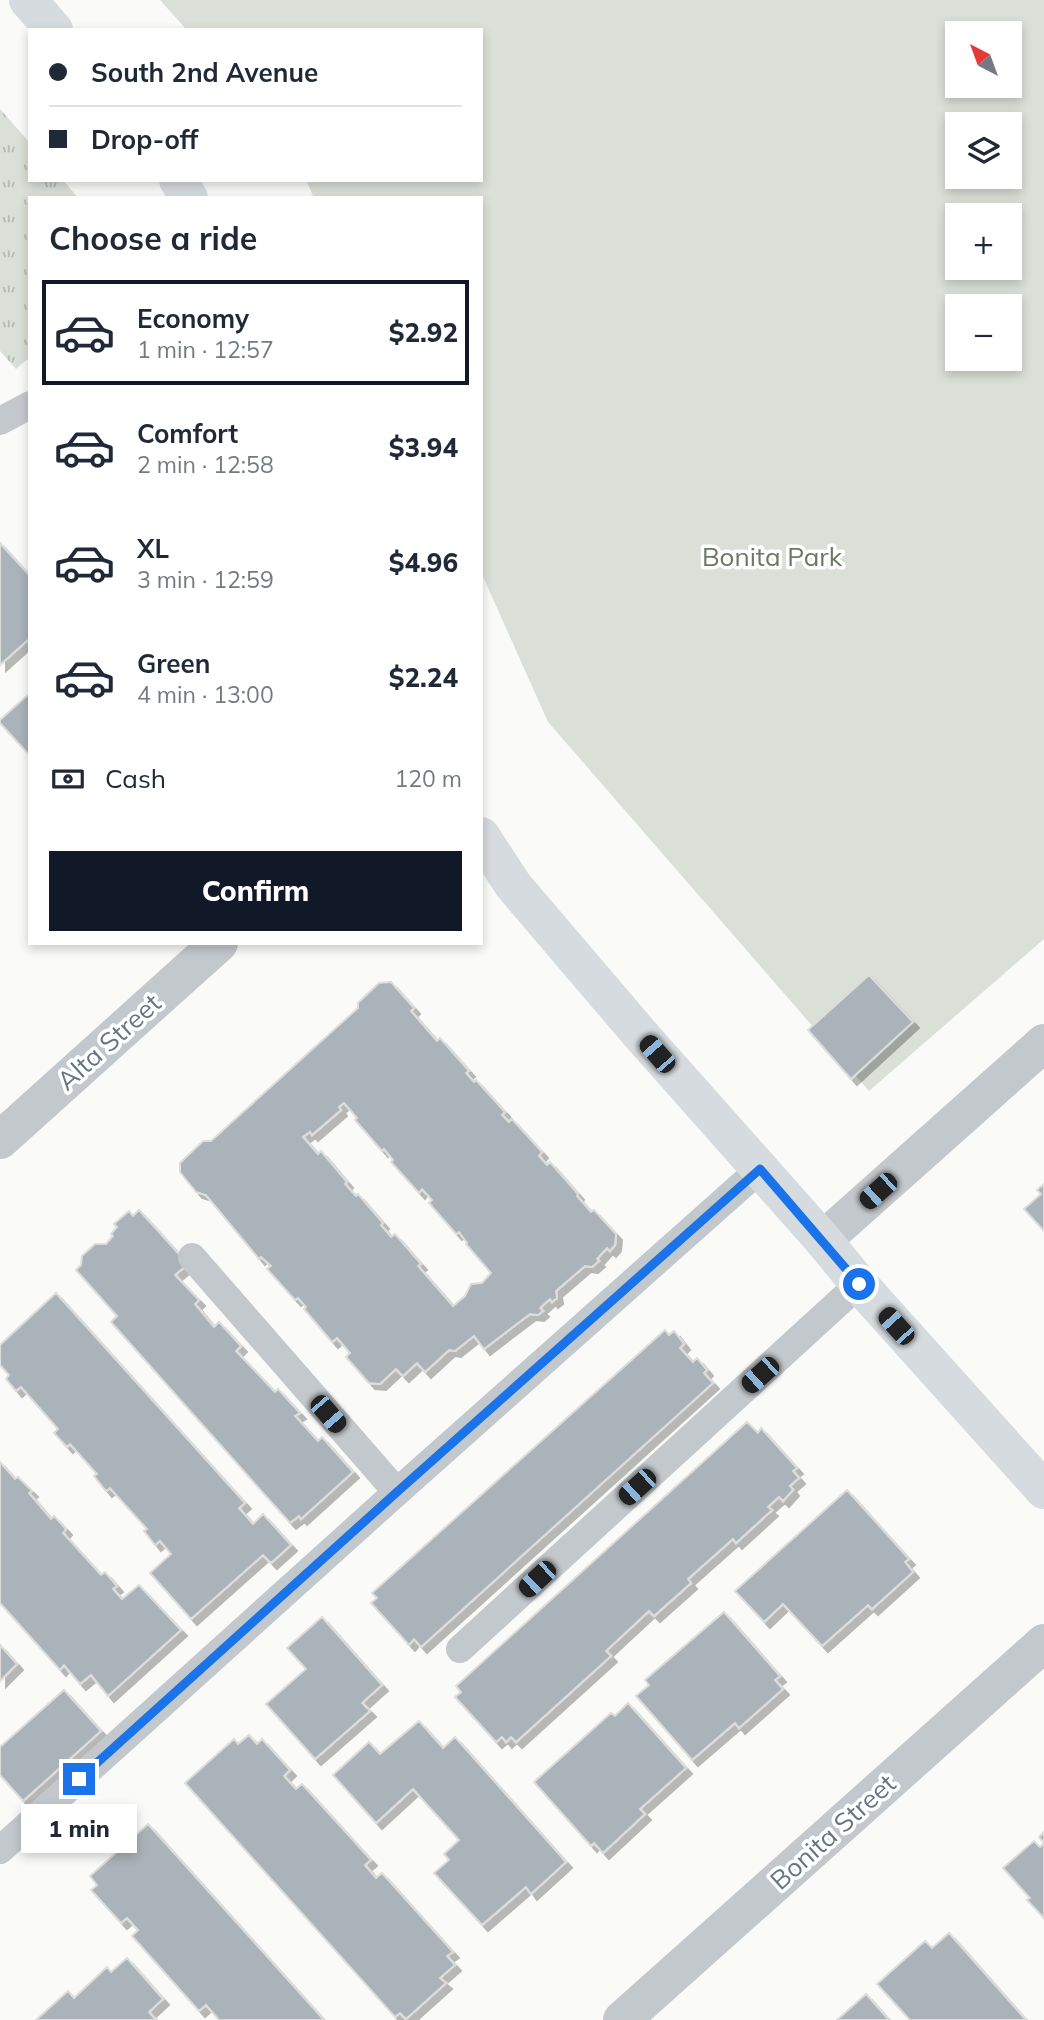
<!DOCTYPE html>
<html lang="en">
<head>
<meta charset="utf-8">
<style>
  :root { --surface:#fff; --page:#f2f2f3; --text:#1f2937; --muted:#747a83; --line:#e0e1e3; --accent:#111827 }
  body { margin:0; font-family:Mulish,sans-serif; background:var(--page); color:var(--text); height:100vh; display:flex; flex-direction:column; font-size:26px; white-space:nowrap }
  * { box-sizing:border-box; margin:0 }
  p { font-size:23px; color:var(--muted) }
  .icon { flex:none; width:38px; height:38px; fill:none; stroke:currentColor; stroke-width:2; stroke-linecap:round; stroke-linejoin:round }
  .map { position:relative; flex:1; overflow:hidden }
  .sheet { position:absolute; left:28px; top:196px; width:455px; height:749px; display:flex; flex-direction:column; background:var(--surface); border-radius:0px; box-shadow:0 4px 10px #0003 }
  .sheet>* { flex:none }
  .banner { position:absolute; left:28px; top:28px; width:455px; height:154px; border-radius:0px; box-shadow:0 4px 10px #0003; display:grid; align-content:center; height:154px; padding:0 21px; background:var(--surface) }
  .needle { width:46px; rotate:319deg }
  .fabs { position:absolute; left:945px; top:21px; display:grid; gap:14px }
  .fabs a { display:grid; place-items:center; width:77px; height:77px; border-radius:0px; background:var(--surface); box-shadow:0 4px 10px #0003; font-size:35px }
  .end { position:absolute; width:32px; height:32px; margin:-16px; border:9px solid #1a73e8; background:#fff; box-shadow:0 0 0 4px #fff }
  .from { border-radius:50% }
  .bubble { position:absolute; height:49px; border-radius:0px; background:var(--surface); box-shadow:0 4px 10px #0003; font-size:23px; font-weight:800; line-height:49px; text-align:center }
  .car { position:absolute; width:21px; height:42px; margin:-21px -10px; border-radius:9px; box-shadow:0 0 5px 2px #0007; background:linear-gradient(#222 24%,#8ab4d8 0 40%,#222 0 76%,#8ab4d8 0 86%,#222 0) }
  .banner b { display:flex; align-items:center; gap:24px; height:66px; font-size:26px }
  .banner b+b { border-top:2px solid var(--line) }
  .banner i { width:18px; height:18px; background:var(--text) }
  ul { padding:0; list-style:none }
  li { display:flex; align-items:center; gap:21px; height:105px; margin:0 14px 10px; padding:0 7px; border:4px solid transparent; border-radius:0px }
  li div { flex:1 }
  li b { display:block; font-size:26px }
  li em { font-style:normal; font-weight:800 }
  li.active { border-color:var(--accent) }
  li>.icon { width:63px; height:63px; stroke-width:1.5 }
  h2 { padding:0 21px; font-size:32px; line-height:84px }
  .pay { display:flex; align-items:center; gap:18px; height:77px; padding:0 21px; font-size:26px }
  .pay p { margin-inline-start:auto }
  .primary-button { display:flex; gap:14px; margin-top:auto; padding:14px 21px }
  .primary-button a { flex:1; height:80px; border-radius:0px; background:var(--accent); color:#fff; font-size:28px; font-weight:800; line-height:80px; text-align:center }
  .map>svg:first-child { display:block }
</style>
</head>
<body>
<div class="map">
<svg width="1044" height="2020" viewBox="0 0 1044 2020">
  <defs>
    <pattern id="grass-tufts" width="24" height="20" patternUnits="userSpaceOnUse" patternTransform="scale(1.75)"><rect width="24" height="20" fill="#dadfd7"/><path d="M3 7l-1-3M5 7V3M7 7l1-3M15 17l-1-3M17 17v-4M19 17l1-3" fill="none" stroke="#b4b9b4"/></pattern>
    <filter id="shadow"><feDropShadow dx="6" dy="6" stdDeviation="0" flood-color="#0004"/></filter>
  </defs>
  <rect width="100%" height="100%" fill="#fafaf8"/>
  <path fill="url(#grass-tufts)" d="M 0,109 L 30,143 L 30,180 L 63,180 L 78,198 L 30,198 L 30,357 L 16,369 L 0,351 Z"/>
  <path fill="#dadfd7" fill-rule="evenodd" d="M 160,0 L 1044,0 L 1044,939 L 869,1091 L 548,722 L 481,572 L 481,198 L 314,198 L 306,180 L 481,180 L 481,30 L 187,30 ZM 957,33 L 1010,33 L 1010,86 L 957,86 ZM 957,124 L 1010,124 L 1010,177 L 957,177 ZM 957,215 L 1010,215 L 1010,268 L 957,268 ZM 957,306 L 1010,306 L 1010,359 L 957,359 Z"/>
  <path fill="#aab3b9" stroke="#dcdcda" stroke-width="2" fill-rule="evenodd" filter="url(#shadow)" d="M 0,543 L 30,576 L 30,638 L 0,665 Z
    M 30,693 L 30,756 L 0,723 L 0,720 Z
    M 869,975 L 913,1022 L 851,1079 L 808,1030 Z
    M 391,982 L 414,1008 L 411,1011 L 437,1041 L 440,1038 L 469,1071 L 466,1073 L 474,1082 L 476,1080 L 505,1112 L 502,1115 L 509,1122 L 512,1119 L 542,1152 L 539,1156 L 547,1165 L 550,1162 L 578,1194 L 577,1196 L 591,1212 L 594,1210 L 616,1234 L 615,1245 L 610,1251 L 607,1248 L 597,1259 L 599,1261 L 592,1267 L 585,1266 L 556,1291 L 557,1298 L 552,1302 L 550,1299 L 540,1308 L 543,1311 L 538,1315 L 530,1314 L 484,1349 L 474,1336 L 455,1351 L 449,1350 L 425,1372 L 417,1363 L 403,1376 L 396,1369 L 380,1384 L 369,1383 L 346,1357 L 350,1353 L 337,1338 L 332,1342 L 304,1309 L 306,1307 L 298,1298 L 295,1300 L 267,1269 L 271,1266 L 261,1257 L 259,1259 L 206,1195 L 196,1192 L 180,1172 L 180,1163 L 203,1141 L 211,1141 L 358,1008 L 358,1003 L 379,983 ZM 344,1103 L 357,1118 L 355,1120 L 382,1151 L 384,1149 L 393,1160 L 391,1162 L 419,1193 L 422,1189 L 432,1200 L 429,1203 L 456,1234 L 459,1232 L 467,1243 L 466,1244 L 491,1273 L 482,1283 L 471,1284 L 465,1296 L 453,1306 L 418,1266 L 421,1264 L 395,1234 L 391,1237 L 381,1225 L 383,1223 L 358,1194 L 356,1196 L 345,1184 L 347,1182 L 321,1151 L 318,1154 L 303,1137 L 310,1132 L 312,1135 L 341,1110 L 339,1107 Z
    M 1044,1184 L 1044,1231 L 1024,1209 L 1041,1194 L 1037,1190 Z
    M 139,1210 L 188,1264 L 175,1275 L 199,1300 L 195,1304 L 214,1327 L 219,1322 L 241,1346 L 236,1351 L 275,1392 L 278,1389 L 300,1413 L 295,1416 L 318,1441 L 322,1437 L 353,1472 L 301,1519 L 299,1516 L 290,1523 L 111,1322 L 117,1316 L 76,1270 L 81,1265 L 82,1256 L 95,1244 L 106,1244 L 113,1236 L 111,1234 L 117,1227 L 114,1224 L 129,1211 L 133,1216 Z
    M 56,1293 L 245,1503 L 239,1508 L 253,1524 L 263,1514 L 291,1545 L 271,1563 L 263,1555 L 191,1619 L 150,1573 L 171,1554 L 160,1541 L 155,1545 L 144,1531 L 147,1529 L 110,1488 L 106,1491 L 94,1476 L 97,1474 L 70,1444 L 67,1447 L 54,1433 L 58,1429 L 21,1387 L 16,1391 L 6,1379 L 9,1375 L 0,1365 L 0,1345 Z
    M 665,1330 L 669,1335 L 674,1331 L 684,1344 L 680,1348 L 693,1362 L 697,1358 L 707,1370 L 704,1373 L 713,1383 L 421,1647 L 414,1639 L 409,1645 L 371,1603 L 377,1598 L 372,1593 Z
    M 747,1422 L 758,1433 L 761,1428 L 797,1468 L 793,1471 L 799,1478 L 790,1486 L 793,1490 L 783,1501 L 779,1497 L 768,1507 L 772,1510 L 736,1543 L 733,1539 L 688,1579 L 691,1583 L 654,1616 L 649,1611 L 606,1651 L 611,1656 L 516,1742 L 511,1737 L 506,1742 L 502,1737 L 496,1742 L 455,1697 L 461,1692 L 456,1686 Z
    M 0,1462 L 15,1479 L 18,1477 L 32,1491 L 29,1493 L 51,1519 L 54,1516 L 66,1529 L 63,1533 L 101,1575 L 105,1572 L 117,1586 L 113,1589 L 122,1599 L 139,1585 L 181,1630 L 108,1696 L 91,1675 L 80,1684 L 64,1665 L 60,1670 L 0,1603 Z
    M 847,1490 L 909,1559 L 905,1562 L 913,1572 L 872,1609 L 868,1605 L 822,1646 L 783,1604 L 764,1622 L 735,1591 Z
    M 724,1612 L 780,1676 L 775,1680 L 783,1689 L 739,1728 L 735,1723 L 692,1760 L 636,1696 L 649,1685 L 645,1680 Z
    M 322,1617 L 382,1685 L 362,1703 L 370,1711 L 315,1759 L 266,1704 L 306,1669 L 287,1648 Z
    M 0,1645 L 17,1664 L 0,1681 Z
    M 64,1690 L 101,1731 L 23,1801 L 0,1775 L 0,1747 Z
    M 628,1703 L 686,1768 L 640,1809 L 645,1814 L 603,1853 L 594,1843 L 591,1846 L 534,1782 L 611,1713 L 615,1716 Z
    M 419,1721 L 443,1748 L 455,1737 L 566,1862 L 531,1894 L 526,1887 L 482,1925 L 434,1873 L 449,1860 L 444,1854 L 459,1840 L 413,1789 L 376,1823 L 333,1775 L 369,1742 L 380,1754 Z
    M 249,1735 L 257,1744 L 262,1739 L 290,1770 L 284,1776 L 296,1789 L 302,1784 L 371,1860 L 365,1865 L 376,1878 L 382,1873 L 453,1952 L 447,1956 L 455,1965 L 440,1978 L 446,1983 L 406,2019 L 400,2013 L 395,2017 L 185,1783 L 234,1739 L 238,1744 Z
    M 148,1824 L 324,2020 L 219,2020 L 206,2005 L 199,2011 L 132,1936 L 138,1930 L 127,1918 L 121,1923 L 91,1890 L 97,1885 L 90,1876 Z
    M 1044,1832 L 1044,1918 L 1027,1900 L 1030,1898 L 1003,1868 L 1034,1841 L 1040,1847 L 1044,1843 L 1039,1837 Z
    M 949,1933 L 1026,2020 L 910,2020 L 877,1984 L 925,1941 L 932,1948 Z
    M 127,1958 L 163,1999 L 149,2012 L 156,2020 L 36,2020 L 68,1991 L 74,1998 L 107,1967 L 111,1972 Z
    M 866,1994 L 889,2020 L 837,2020 Z"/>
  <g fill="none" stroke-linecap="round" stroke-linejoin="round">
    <path stroke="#c3c8cc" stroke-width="28" d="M 0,421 L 30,405
      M 192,1257 L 397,1492
      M 460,1649 L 859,1284
      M 0,1850 L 397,1492 L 760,1169"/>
    <path stroke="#c3c8cc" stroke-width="38" d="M 0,1140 L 219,943
      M 823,1240 L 1044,1043
      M 622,2020 L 1044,1643"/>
    <path stroke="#d6dbdf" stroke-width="38" d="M 28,0 L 54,30
      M 178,180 L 189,198
      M 481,836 L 513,885 L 640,1034 L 823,1240 L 859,1284 L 1044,1490"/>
  </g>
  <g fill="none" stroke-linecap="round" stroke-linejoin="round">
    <path stroke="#1a73e8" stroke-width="9" d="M 79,1779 L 397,1492 L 760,1169 L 859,1284"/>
  </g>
  <g text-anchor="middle" stroke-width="7" stroke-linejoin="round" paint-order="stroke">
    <g font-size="26" fill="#687a64" stroke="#fff">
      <text x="772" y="566">Bonita Park</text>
    </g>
    <g font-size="26" fill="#657683" stroke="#fff">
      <text transform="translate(109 1042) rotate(-42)" y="9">Alta Street</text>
      <text transform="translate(833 1832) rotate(-42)" y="9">Bonita Street</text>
    </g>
  </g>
</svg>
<div class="fabs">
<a><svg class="needle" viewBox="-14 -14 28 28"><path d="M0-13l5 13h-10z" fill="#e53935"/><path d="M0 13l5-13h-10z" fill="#747a83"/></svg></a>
<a><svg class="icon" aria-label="layers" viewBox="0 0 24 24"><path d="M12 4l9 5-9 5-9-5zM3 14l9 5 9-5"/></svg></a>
<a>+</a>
<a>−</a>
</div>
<i class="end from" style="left:859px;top:1284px"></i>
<i class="end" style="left:79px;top:1779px"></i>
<div class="bubble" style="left:21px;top:1804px;width:116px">1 min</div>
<i class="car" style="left:657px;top:1054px;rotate:319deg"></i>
<i class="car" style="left:878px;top:1191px;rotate:228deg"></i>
<i class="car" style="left:896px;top:1326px;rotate:318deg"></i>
<i class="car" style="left:760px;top:1375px;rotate:228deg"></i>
<i class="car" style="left:328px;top:1414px;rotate:139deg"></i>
<i class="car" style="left:637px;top:1487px;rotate:228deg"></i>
<i class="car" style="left:537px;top:1579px;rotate:227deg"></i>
<div class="banner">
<b><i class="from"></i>South 2nd Avenue</b>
<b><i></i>Drop-off</b>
</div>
<section class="sheet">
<h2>Choose a ride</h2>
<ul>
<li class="active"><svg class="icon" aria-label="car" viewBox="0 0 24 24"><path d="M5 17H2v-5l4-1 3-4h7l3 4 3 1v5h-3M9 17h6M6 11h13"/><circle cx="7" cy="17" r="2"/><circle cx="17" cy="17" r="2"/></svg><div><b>Economy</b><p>1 min · 12:57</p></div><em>$2.92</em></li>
<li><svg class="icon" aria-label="car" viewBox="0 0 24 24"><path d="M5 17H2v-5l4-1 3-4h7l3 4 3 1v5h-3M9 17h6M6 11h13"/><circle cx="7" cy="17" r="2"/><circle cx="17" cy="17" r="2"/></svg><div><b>Comfort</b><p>2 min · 12:58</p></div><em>$3.94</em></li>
<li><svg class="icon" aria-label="car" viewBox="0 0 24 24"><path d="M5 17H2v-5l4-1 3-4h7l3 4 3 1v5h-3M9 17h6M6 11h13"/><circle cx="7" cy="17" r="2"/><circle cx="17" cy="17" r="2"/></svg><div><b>XL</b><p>3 min · 12:59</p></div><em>$4.96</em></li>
<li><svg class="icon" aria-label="car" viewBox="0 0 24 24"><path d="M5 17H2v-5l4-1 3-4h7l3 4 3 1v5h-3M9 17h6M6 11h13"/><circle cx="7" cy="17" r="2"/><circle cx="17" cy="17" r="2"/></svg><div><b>Green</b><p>4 min · 13:00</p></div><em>$2.24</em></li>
</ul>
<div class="pay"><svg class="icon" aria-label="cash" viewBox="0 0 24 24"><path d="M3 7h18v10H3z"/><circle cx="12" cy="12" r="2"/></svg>Cash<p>120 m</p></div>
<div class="primary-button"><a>Confirm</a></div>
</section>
</div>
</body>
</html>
